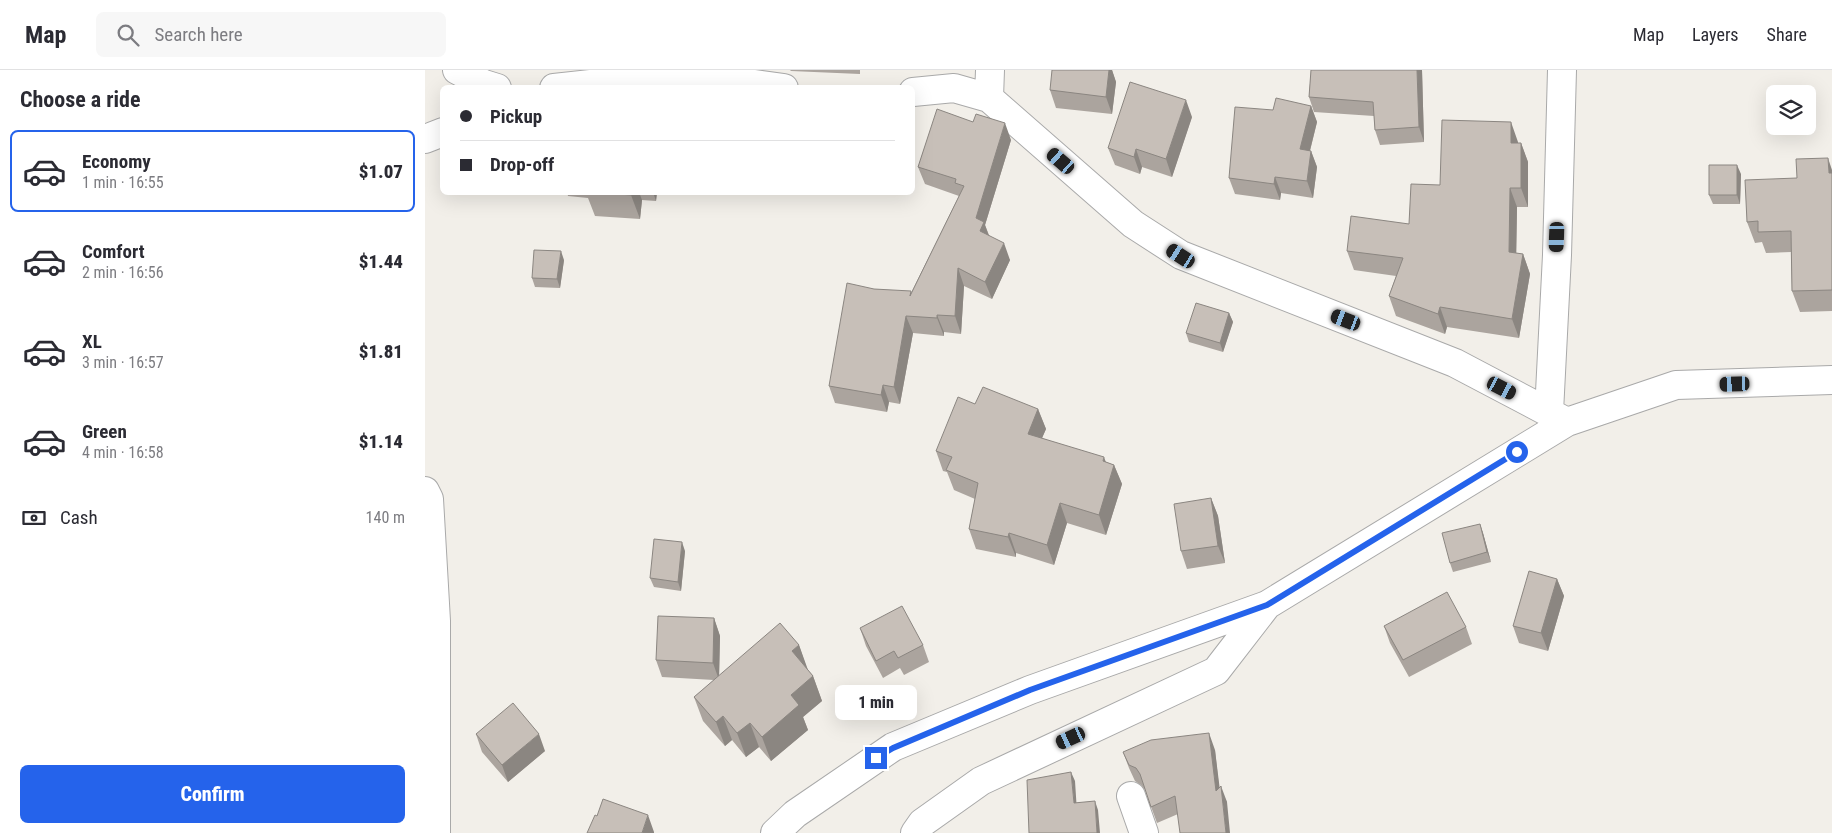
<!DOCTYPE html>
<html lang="en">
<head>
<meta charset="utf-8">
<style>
  :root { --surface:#fff; --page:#f7f7f7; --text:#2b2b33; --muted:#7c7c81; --line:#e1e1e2; --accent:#2563eb }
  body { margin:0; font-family:"Roboto Condensed",sans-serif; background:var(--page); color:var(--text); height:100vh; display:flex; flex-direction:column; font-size:19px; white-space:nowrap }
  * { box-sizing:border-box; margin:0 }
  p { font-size:16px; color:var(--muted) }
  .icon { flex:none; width:28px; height:28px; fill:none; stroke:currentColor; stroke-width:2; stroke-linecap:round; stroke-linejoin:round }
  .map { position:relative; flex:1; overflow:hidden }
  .details { display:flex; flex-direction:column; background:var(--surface); width:425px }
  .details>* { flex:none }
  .guide { position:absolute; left:15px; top:15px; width:475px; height:110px; border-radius:8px; box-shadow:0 5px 20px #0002; display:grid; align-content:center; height:110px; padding:0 20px; background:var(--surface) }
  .tools { position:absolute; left:1341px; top:15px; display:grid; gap:10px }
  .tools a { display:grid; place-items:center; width:50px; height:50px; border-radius:8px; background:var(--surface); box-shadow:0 5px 20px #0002; font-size:25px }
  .end { position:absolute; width:22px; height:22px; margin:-11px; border:6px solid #2563eb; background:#fff; box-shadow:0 0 0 2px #fff }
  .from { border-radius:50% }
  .bubble { position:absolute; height:35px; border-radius:8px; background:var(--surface); box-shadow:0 5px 20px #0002; font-size:16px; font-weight:800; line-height:35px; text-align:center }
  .car { position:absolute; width:15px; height:30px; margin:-15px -8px; border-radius:6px; box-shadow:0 0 4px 1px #0007; background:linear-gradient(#222 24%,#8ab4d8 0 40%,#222 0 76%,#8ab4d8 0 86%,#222 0) }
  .guide b { display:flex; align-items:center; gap:18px; height:48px; font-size:19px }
  .guide b+b { border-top:1px solid var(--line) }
  .guide i { width:12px; height:12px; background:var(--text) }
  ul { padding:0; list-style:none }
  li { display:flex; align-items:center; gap:15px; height:82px; margin:0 10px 8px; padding:0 10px; border:2px solid transparent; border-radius:8px }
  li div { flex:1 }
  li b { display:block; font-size:19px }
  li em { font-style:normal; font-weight:800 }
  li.current { border-color:var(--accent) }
  li>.icon { width:45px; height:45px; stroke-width:1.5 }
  h2 { padding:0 20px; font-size:22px; line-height:60px }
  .pay { display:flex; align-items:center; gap:12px; height:55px; padding:0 20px; font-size:19px }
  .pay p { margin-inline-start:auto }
  .cta { display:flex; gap:10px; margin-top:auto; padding:10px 20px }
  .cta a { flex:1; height:58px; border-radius:8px; background:var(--accent); color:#fff; font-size:20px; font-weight:800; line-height:58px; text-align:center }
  header { display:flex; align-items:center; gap:30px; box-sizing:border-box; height:70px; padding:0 25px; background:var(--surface); border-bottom:1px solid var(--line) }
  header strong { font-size:24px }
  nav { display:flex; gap:28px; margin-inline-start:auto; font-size:18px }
  .search { width:350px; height:45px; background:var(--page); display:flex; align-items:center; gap:12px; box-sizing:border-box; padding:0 18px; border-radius:8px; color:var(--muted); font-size:19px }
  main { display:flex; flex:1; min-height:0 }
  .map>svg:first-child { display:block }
</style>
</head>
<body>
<header>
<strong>Map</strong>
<div class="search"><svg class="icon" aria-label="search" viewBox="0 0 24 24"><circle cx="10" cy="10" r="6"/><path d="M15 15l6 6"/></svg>Search here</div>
<nav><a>Map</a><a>Layers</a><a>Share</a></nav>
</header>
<main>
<section class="details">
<h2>Choose a ride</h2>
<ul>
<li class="current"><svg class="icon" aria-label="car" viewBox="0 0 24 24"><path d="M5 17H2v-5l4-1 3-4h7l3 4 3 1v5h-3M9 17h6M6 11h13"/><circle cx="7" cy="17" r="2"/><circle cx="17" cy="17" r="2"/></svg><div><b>Economy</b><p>1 min · 16:55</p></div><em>$1.07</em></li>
<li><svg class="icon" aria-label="car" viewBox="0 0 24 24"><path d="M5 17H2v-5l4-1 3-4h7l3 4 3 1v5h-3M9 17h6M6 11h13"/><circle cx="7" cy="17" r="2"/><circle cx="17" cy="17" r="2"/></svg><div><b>Comfort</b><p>2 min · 16:56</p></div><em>$1.44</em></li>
<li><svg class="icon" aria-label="car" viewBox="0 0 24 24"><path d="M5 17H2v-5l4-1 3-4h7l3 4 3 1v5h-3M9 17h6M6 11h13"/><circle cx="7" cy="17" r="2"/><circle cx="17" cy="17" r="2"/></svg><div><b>XL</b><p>3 min · 16:57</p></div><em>$1.81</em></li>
<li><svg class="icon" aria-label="car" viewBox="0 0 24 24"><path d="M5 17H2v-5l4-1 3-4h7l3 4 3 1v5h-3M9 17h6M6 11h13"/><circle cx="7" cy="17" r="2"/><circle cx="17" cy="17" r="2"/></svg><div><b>Green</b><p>4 min · 16:58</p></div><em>$1.14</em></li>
</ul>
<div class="pay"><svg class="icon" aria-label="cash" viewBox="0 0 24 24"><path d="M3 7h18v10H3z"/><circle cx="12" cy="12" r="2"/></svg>Cash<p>140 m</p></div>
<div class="cta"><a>Confirm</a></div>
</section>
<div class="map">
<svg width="1407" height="763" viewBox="0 0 1407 763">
  <rect width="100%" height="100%" fill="#f2efe9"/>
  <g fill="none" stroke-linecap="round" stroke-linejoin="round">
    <g stroke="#a9a9a9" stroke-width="30">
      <path id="minor" d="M 32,0 L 59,14 L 72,18
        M 129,18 L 255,4 L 359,18
        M 488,22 L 529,18 L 564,28 L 708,154 L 756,185 L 1030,293 L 1142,352
        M 564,28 L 565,0
        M 0,69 L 18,62
        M 1124,342 L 1132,185 L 1137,0
        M 0,421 L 4,429 L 11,551 L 11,763
        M 706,726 L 719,763
        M 350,763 L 370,744 L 468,677 L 605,620 L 842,535 L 1142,352 L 1251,315 L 1407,310
        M 490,763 L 497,753 L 556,711 L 791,601 L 842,535"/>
    </g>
    <use href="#minor" stroke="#fff" stroke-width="28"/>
  </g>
  <path fill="#aba49e" d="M 365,0 L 435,0 L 435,4 L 366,1 Z
    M 684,0 L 687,0 L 691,12 L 687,44 L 631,38 L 625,20 Z
    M 886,0 L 997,0 L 999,72 L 955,75 L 950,60 L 949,46 L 889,42 L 884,27 Z
    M 886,36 L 892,52 L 885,81 L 886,81 L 892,97 L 888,128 L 856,123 L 855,130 L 810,124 L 804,108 L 848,40 Z
    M 767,47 L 747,107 L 717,97 L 715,104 L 690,95 L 683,78 Z
    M 586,70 L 560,155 L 564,165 L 585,190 L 567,229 L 539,216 L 536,264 L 519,262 L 519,266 L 488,263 L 475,334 L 464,332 L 462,342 L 410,333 L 404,316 L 449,219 L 486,223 L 534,126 L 500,114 L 493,97 Z
    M 1093,72 L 1093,73 L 1096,73 L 1103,92 L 1103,137 L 1092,137 L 1091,183 L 1098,184 L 1105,204 L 1094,268 L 1022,257 L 1020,264 L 971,246 L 964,226 L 971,206 L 929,200 L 922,181 L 984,154 L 1015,115 Z
    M 1407,100 L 1407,241 L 1375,242 L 1367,221 L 1366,182 L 1341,183 L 1337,172 L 1330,173 L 1322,152 Z
    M 1316,104 L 1315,134 L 1288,134 L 1284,125 Z
    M 142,122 L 232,122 L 231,131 L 217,130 L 215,149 L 170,146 L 163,128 L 143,126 Z
    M 139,190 L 135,218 L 110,217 L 107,208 Z
    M 804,243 L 808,252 L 798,282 L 764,272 L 761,263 Z
    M 550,334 L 613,339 L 621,359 L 617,368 L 689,395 L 697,414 L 681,465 L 642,453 L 629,495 L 591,483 L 591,487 L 551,479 L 544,459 L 550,429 L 529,420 L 522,402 L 518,401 L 511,381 Z
    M 786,428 L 793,446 L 800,493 L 762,499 L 756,481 Z
    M 1055,454 L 1058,463 L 1066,492 L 1028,502 L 1025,493 Z
    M 260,481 L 256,521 L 229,517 L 225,508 Z
    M 1132,509 L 1139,526 L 1123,581 L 1094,573 L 1088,556 Z
    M 289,548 L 295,566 L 294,606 L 374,575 L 382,599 L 388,606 L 397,631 L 378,647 L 383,660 L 346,691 L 334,677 L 321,687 L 307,670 L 300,676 L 278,651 L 269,627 L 289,610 L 237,607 L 231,590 Z
    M 959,556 L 1041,557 L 1047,574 L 984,607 L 965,573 Z
    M 435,558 L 498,575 L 504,592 L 479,605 L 475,598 L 458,608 L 441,576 Z
    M 51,664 L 120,681 L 83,712 L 57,682 Z
    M 790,680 L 794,717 L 802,732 L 753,744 L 732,753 L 720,720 L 716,715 L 710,711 L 704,698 L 698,682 Z"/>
  <path fill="#8b8681" d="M 684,0 L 687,0 L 691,12 L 687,44 L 681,27 Z
    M 992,0 L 997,0 L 999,72 L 994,57 Z
    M 761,30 L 767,47 L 747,107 L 741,89 Z
    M 886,36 L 892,52 L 881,96 L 875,79 Z
    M 1086,52 L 1093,72 L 1093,92 L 1086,73 Z
    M 580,53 L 586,70 L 560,155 L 565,169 L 555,161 L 551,148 Z
    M 1096,73 L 1103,92 L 1103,137 L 1096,118 Z
    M 711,79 L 717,97 L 715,104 L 709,87 Z
    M 886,81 L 892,97 L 888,128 L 882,111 Z
    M 1403,88 L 1407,100 L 1407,113 L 1404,103 Z
    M 1312,95 L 1316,104 L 1315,134 L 1312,125 Z
    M 850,107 L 856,123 L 855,130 L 849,114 Z
    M 1085,118 L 1092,137 L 1091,201 L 1084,182 Z
    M 206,122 L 214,122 L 217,130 L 215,149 L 206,125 Z
    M 228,122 L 232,122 L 231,131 Z
    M 579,173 L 585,190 L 567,229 L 560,212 Z
    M 136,181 L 139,190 L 135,218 L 132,209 Z
    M 1098,184 L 1105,204 L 1094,268 L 1087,249 Z
    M 533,198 L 539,216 L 536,264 L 530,246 Z
    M 1015,237 L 1022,257 L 1020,264 L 1013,244 Z
    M 804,243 L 808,252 L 798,282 L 795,273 Z
    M 512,245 L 519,262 L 519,266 L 512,248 Z
    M 481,246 L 488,263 L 475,334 L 469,317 Z
    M 458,315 L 464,332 L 462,342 L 456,325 Z
    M 613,339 L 621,359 L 610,384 L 603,364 Z
    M 679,387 L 686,406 L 689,395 L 697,414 L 681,465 L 674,445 L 678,391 Z
    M 786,428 L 793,446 L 800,493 L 793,476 Z
    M 635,433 L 642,453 L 629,495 L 622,475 Z
    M 1055,454 L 1058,463 L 1066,492 L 1062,482 Z
    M 584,463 L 591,483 L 591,487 L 583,467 Z
    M 257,472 L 260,481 L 256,521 L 253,512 Z
    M 1132,509 L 1139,526 L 1123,581 L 1116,563 Z
    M 289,548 L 295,566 L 294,610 L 288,593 Z
    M 374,575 L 383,600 L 367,581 Z
    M 388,606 L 397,631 L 378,647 L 383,660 L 346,691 L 337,667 L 366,625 Z
    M 298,646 L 307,670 L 300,676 L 291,652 Z
    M 325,653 L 334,677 L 321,687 L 312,663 Z
    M 784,663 L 790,680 L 797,737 L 791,721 Z
    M 114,664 L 120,681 L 83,712 L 77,695 Z
    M 646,702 L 650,711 L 652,742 L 649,733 Z
    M 796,716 L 802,732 L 805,763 L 801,763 Z
    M 670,731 L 673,740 L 675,763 L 672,763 Z
    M 223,745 L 229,762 L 229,763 L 217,763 Z"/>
  <path fill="#c7bfb8" stroke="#8b8681" d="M 627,0 L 684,0 L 681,27 L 625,20 Z
    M 886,0 L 992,0 L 994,57 L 950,60 L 948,32 L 884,27 Z
    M 705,12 L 761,30 L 741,89 L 711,79 L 709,87 L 683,78 Z
    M 851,28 L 886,36 L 875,79 L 886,81 L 882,111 L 850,107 L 849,114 L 804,108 L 810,37 L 848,40 Z
    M 512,39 L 548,52 L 551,44 L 580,53 L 551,148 L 559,152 L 555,161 L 579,173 L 560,212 L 533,198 L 530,246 L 512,245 L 512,248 L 481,246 L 469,317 L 458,315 L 456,325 L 404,316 L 422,213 L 449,219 L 486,221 L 485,226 L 539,116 L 530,113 L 531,109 L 493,97 Z
    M 1017,50 L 1086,52 L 1086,73 L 1096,73 L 1096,118 L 1085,118 L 1084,182 L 1098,184 L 1087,249 L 1015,237 L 1013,244 L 964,226 L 978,188 L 922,181 L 926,146 L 984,154 L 986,114 L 1015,115 Z
    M 1403,88 L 1404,103 L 1407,103 L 1407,220 L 1367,221 L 1366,161 L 1333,162 L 1333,151 L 1322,152 L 1320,110 L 1372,108 L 1371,89 Z
    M 1284,95 L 1312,95 L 1312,125 L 1284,125 Z
    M 169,122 L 206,122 L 206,125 Z
    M 109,180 L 136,181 L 132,209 L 107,208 Z
    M 771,233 L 804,243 L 795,273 L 761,263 Z
    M 558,317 L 613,339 L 603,364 L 679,387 L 678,391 L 689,395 L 674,445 L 635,433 L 622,475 L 584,463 L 583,467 L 544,459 L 553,413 L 521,400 L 527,387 L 511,381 L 533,327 L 550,334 Z
    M 786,428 L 793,476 L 756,481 L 749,434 Z
    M 1055,454 L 1062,482 L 1025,493 L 1017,463 Z
    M 229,469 L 257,472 L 253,512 L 225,508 Z
    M 1104,501 L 1132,509 L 1116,563 L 1088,556 Z
    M 1022,522 L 1041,557 L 978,590 L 959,556 Z
    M 477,536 L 498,575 L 473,588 L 469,581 L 451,591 L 435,558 Z
    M 233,546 L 289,548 L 288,593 L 231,590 Z
    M 355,553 L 374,575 L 367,581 L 388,606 L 366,625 L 374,635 L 337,667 L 325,653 L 312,663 L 298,646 L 291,652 L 269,627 Z
    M 88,633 L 114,664 L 77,695 L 51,664 Z
    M 784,663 L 791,721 L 796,716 L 801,763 L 755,763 L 750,726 L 726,737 L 715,704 L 711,698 L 704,695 L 698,682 L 726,670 Z
    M 646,702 L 649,733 L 670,731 L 672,763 L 604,763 L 602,710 Z
    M 178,729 L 223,745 L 217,763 L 162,763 L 170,745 L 172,746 Z"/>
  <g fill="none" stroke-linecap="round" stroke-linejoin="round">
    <path stroke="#2563eb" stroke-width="6" d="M 451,688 L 468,678 L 605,620 L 842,535 L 1092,382"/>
  </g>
</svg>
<div class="tools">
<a><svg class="icon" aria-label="layers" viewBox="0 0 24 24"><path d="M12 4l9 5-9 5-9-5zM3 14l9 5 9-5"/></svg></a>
</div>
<i class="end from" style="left:1092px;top:382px"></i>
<i class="end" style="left:451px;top:688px"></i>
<div class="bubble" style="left:410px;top:615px;width:82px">1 min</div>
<i class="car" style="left:636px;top:91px;rotate:311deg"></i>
<i class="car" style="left:1132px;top:167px;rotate:182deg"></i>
<i class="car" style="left:756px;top:186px;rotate:303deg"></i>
<i class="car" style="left:921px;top:250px;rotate:291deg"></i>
<i class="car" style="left:1310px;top:314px;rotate:268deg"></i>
<i class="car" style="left:1077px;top:318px;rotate:117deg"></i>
<i class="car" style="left:646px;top:668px;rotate:245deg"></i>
<div class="guide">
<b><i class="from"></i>Pickup</b>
<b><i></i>Drop-off</b>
</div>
</div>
</main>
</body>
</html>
